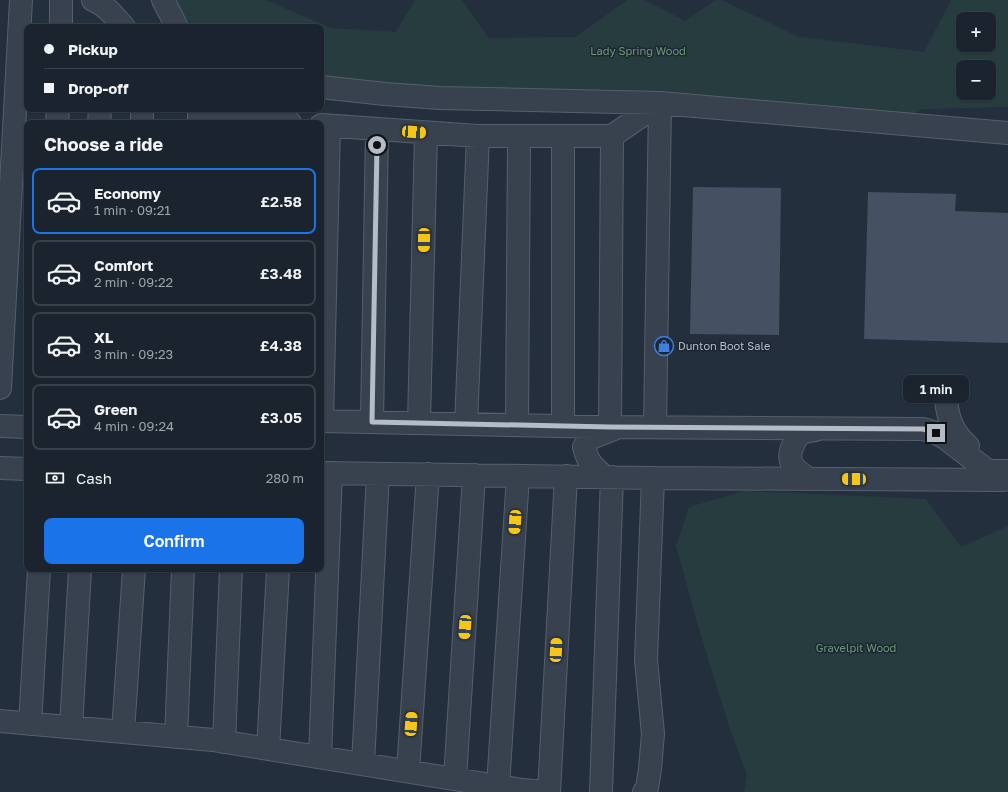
<!DOCTYPE html>
<html lang="en">
<head>
<meta charset="utf-8">
<style>
  :root { --surface:#1b232e; --page:#282f3a; --text:#f1f3f6; --muted:#a0a4aa; --line:#39404a; --accent:#1a73e8 }
  body { margin:0; font-family:"Golos Text",sans-serif; background:var(--page); color:var(--text); height:100vh; display:flex; flex-direction:column; font-size:15px; white-space:nowrap }
  * { box-sizing:border-box; margin:0 }
  p { font-size:13px; color:var(--muted) }
  .icon { flex:none; width:22px; height:22px; fill:none; stroke:currentColor; stroke-width:2; stroke-linecap:round; stroke-linejoin:round }
  .map { position:relative; flex:1; overflow:hidden }
  .sheet { position:absolute; left:24px; top:120px; width:300px; height:452px; display:flex; flex-direction:column; background:var(--surface); border-radius:8px; box-shadow:0 1px 3px #0004,0 0 0 1px var(--line) }
  .sheet>* { flex:none }
  .top-card { position:absolute; left:24px; top:24px; width:300px; height:88px; border-radius:8px; box-shadow:0 1px 3px #0004,0 0 0 1px var(--line); display:grid; align-content:center; height:88px; padding:0 20px; background:var(--surface) }
  .tools { position:absolute; left:956px; top:12px; display:grid; gap:8px }
  .tools a { display:grid; place-items:center; width:40px; height:40px; border-radius:8px; background:var(--surface); box-shadow:0 1px 3px #0004,0 0 0 1px var(--line); font-size:20px }
  .end { position:absolute; width:18px; height:18px; margin:-9px; border:5px solid #b4bcc9; background:#111; box-shadow:0 0 0 2px #111 }
  .from { border-radius:50% }
  .bubble { position:absolute; height:28px; border-radius:8px; background:var(--surface); box-shadow:0 1px 3px #0004,0 0 0 1px var(--line); font-size:13px; font-weight:600; line-height:28px; text-align:center }
  .car { position:absolute; width:12px; height:24px; margin:-12px -6px; border-radius:5px; box-shadow:0 0 3px 1px #0007; background:linear-gradient(#f5c518 24%,#345 0 40%,#f5c518 0 76%,#345 0 86%,#f5c518 0) }
  .top-card b { display:flex; align-items:center; gap:14px; height:38px; font-size:15px }
  .top-card b+b { border-top:1px solid var(--line) }
  .top-card i { width:10px; height:10px; background:var(--text) }
  ul { padding:0; list-style:none }
  li { display:flex; align-items:center; gap:12px; height:66px; margin:0 8px 6px; padding:0 12px; border:2px solid var(--line); border-radius:8px }
  li div { flex:1 }
  li b { display:block; font-size:15px }
  li em { font-style:normal; font-weight:600 }
  li.current { border-color:var(--accent) }
  li>.icon { width:36px; height:36px; stroke-width:1.5 }
  h2 { padding:0 20px; font-size:18px; line-height:48px }
  .pay { display:flex; align-items:center; gap:10px; height:44px; padding:0 20px; font-size:15px }
  .pay p { margin-inline-start:auto }
  .action { display:flex; gap:8px; margin-top:auto; padding:8px 20px }
  .action a { flex:1; height:46px; border-radius:8px; background:var(--accent); color:#fff; font-size:16px; font-weight:600; line-height:46px; text-align:center }
  .map>svg:first-child { display:block }
</style>
</head>
<body>
<div class="map">
<svg width="1008" height="792" viewBox="0 0 1008 792">
  <rect width="100%" height="100%" fill="#242f3e"/>
  <path fill="#263c3f" fill-rule="evenodd" d="M 173,0 L 266,0 L 331,28 L 396,32 L 415,0 L 462,0 L 489,38 L 576,37 L 627,0 L 644,0 L 685,21 L 716,0 L 722,0 L 799,37 L 924,52 L 951,0 L 1008,0 L 1008,107 L 922,109 L 913,115 L 642,102 L 321,83 L 321,27 L 193,27 ZM 963,19 L 989,19 L 989,45 L 963,45 ZM 963,67 L 989,67 L 989,93 L 963,93 Z
    M 744,491 L 926,499 L 961,547 L 1008,526 L 1008,792 L 744,792 L 747,775 L 729,726 L 699,629 L 676,546 L 689,507 Z"/>
  <path fill="#455162" d="M 693,187 L 781,188 L 779,335 L 690,334 Z
    M 868,192 L 956,194 L 955,211 L 1008,213 L 1008,343 L 864,339 Z"/>
  <g fill="none" stroke-linecap="round" stroke-linejoin="round">
    <g stroke="#565f6c" stroke-width="24">
      <path id="minor" d="M 93,0 C 107,6 114,16 124,27
        M 163,0 L 177,27
        M 61,27 L 61,0
        M 321,87 L 385,94 L 440,98 L 660,103 L 1008,133
        M 57,123 L 58,109
        M 99,123 L 100,109
        M 142,123 L 142,109
        M 199,123 L 199,109 L 225,117 L 290,123
        M 321,125 L 478,136 L 612,136 L 660,103
        M 0,388 L 21,0
        M 946,400 C 948,419 953,433 968,446
        M 321,421 L 610,427 L 923,429 L 936,433 L 945,438 L 988,471 L 1008,471
        M 322,421 L 329,126
        M 372,422 L 377,129
        M 419,423 L 426,133
        M 466,424 L 478,136
        M 517,425 L 519,136
        M 0,426 L 27,427
        M 563,426 L 563,136
        M 610,427 L 612,136
        M 655,427 L 660,103
        M 0,468 L 27,469
        M 321,473 L 653,478 L 1004,480
        M 605,477 C 593,467 588,463 584,447 L 591,438 L 614,429
        M 808,478 C 793,469 785,461 794,443 C 796,439 798,435 802,433 C 807,431 813,431 818,429
        M 0,721 L 213,740 L 522,790 L 545,792
        M 30,724 L 39,569
        M 71,727 L 80,569
        M 123,732 L 134,569
        M 176,737 L 183,569
        M 224,742 L 231,569
        M 268,749 L 278,569
        M 320,757 L 331,473
        M 363,764 L 378,474
        M 408,771 L 428,474
        M 455,779 L 474,475
        M 498,786 L 518,476
        M 549,792 L 566,476
        M 601,792 L 612,477
        M 644,792 L 647,788 L 650,769 L 653,734 L 646,660 L 653,478"/>
    </g>
    <use href="#minor" stroke="#38414e" stroke-width="22"/>
  </g>
  <g fill="none" stroke-linecap="round" stroke-linejoin="round">
    <path stroke="#b4bcc9" stroke-width="5" d="M 377,145 L 372,422 L 610,427 L 923,429 L 936,433"/>
  </g>
  <defs>
    <g id="shop-ring" transform="scale(1)"><circle r="9.5" fill="#1d2633" stroke="#3f7fe0" stroke-width="1.5"/><path d="M-5-2.5h2.3a2.7 3.5 0 0 1 5.4 0H5L5.5 6h-11ZM-1.5-2.5h3a1.5 2.3 0 0 0-3 0Z" fill="#3f7fe0"/></g>
  </defs>
  <g fill-rule="evenodd">
    <use href="#shop-ring" x="664" y="346"/>
  </g>
  <g text-anchor="middle" stroke-width="3" stroke-linejoin="round" paint-order="stroke">
    <g font-size="11" fill="#6b9a76" stroke="#1d2633">
      <text x="638" y="55">Lady Spring Wood</text>
      <text x="856" y="652">Gravelpit Wood</text>
    </g>
    <g font-size="11" fill="#b4bcc9" stroke="#1d2633" text-anchor="start">
      <text x="678" y="350">Dunton Boot Sale</text>
    </g>
  </g>
</svg>
<div class="tools">
<a>+</a>
<a>−</a>
</div>
<i class="end from" style="left:377px;top:145px"></i>
<i class="end" style="left:936px;top:433px"></i>
<div class="bubble" style="left:903px;top:375px;width:66px">1 min</div>
<i class="car" style="left:414px;top:132px;rotate:94deg"></i>
<i class="car" style="left:424px;top:240px;rotate:181deg"></i>
<i class="car" style="left:854px;top:479px;rotate:271deg"></i>
<i class="car" style="left:515px;top:522px;rotate:184deg"></i>
<i class="car" style="left:465px;top:627px;rotate:184deg"></i>
<i class="car" style="left:556px;top:650px;rotate:3deg"></i>
<i class="car" style="left:411px;top:724px;rotate:4deg"></i>
<div class="top-card">
<b><i class="from"></i>Pickup</b>
<b><i></i>Drop-off</b>
</div>
<section class="sheet">
<h2>Choose a ride</h2>
<ul>
<li class="current"><svg class="icon" aria-label="car" viewBox="0 0 24 24"><path d="M5 17H2v-5l4-1 3-4h7l3 4 3 1v5h-3M9 17h6M6 11h13"/><circle cx="7" cy="17" r="2"/><circle cx="17" cy="17" r="2"/></svg><div><b>Economy</b><p>1 min · 09:21</p></div><em>£2.58</em></li>
<li><svg class="icon" aria-label="car" viewBox="0 0 24 24"><path d="M5 17H2v-5l4-1 3-4h7l3 4 3 1v5h-3M9 17h6M6 11h13"/><circle cx="7" cy="17" r="2"/><circle cx="17" cy="17" r="2"/></svg><div><b>Comfort</b><p>2 min · 09:22</p></div><em>£3.48</em></li>
<li><svg class="icon" aria-label="car" viewBox="0 0 24 24"><path d="M5 17H2v-5l4-1 3-4h7l3 4 3 1v5h-3M9 17h6M6 11h13"/><circle cx="7" cy="17" r="2"/><circle cx="17" cy="17" r="2"/></svg><div><b>XL</b><p>3 min · 09:23</p></div><em>£4.38</em></li>
<li><svg class="icon" aria-label="car" viewBox="0 0 24 24"><path d="M5 17H2v-5l4-1 3-4h7l3 4 3 1v5h-3M9 17h6M6 11h13"/><circle cx="7" cy="17" r="2"/><circle cx="17" cy="17" r="2"/></svg><div><b>Green</b><p>4 min · 09:24</p></div><em>£3.05</em></li>
</ul>
<div class="pay"><svg class="icon" aria-label="cash" viewBox="0 0 24 24"><path d="M3 7h18v10H3z"/><circle cx="12" cy="12" r="2"/></svg>Cash<p>280 m</p></div>
<div class="action"><a>Confirm</a></div>
</section>
</div>
</body>
</html>
